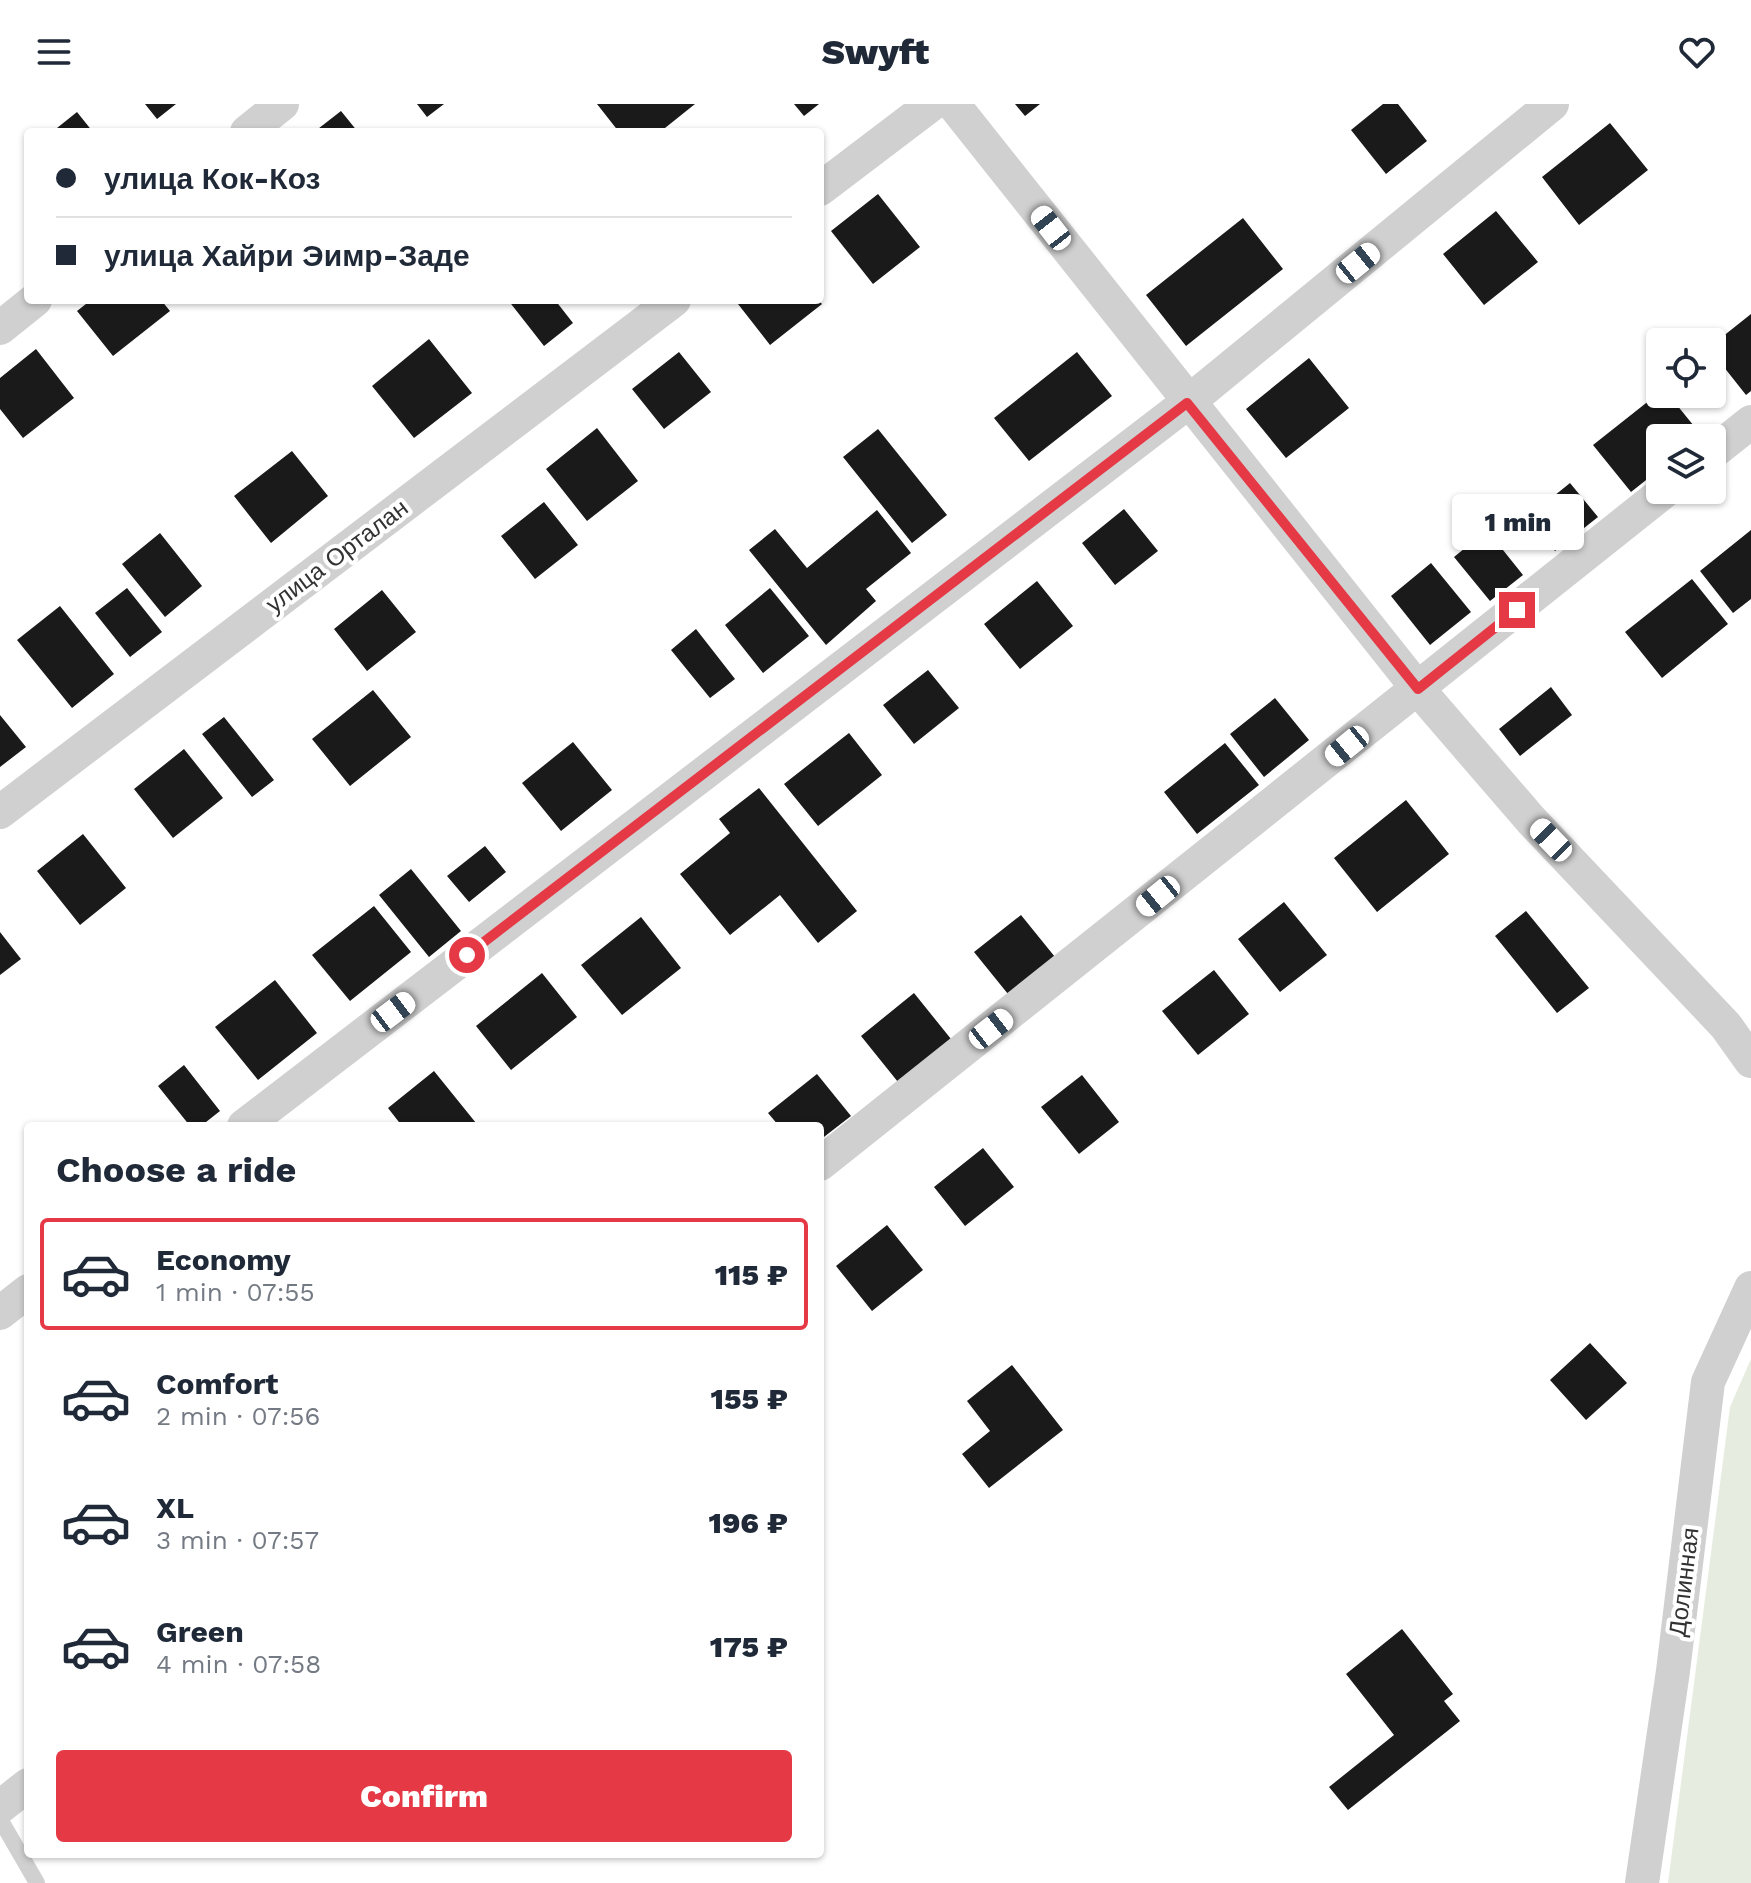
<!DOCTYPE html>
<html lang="en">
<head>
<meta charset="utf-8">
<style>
  :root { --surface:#fff; --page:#f2f2f3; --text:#1f2937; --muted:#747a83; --line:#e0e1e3; --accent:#e63946 }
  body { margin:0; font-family:"Work Sans",sans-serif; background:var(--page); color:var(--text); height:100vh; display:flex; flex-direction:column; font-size:30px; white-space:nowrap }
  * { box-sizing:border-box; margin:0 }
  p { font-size:26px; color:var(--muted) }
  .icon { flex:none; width:44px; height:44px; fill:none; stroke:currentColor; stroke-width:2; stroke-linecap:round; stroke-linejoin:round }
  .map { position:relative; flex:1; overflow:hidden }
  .drawer { position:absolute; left:24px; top:1018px; width:800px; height:736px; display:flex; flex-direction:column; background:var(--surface); border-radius:8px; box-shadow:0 2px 6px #0004 }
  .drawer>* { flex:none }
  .top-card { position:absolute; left:24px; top:24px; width:800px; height:176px; border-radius:8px; box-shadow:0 2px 6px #0004; display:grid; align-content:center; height:176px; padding:0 32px; background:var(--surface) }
  .tools { position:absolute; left:1646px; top:224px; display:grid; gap:16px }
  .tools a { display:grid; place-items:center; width:80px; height:80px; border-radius:8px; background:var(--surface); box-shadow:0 2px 6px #0004; font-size:40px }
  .end { position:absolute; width:36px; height:36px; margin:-18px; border:10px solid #e63946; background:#fff; box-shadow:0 0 0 4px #fff }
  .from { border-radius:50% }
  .bubble { position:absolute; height:56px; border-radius:8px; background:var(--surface); box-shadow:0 2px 6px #0004; font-size:26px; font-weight:800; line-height:56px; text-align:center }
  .car { position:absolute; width:24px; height:48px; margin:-24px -12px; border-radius:10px; box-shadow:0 0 6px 2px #0007; background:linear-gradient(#fff 24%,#345 0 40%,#fff 0 76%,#345 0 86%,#fff 0) }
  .top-card b { display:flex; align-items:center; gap:28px; height:76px; font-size:30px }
  .top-card b+b { border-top:2px solid var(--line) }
  .top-card i { width:20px; height:20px; background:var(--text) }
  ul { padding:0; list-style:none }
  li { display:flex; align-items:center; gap:24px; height:112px; margin:0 16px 12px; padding:0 16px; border:4px solid transparent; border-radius:8px }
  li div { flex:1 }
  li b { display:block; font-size:30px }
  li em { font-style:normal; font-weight:800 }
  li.on { border-color:var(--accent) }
  li>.icon { width:72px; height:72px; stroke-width:1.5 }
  h2 { padding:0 32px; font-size:36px; line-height:96px }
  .cta { display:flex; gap:16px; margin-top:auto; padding:16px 32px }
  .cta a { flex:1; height:92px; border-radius:8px; background:var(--accent); color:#fff; font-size:32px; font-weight:800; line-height:92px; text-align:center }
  header { display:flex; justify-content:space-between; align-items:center; height:104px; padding:0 32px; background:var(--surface); font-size:36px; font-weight:800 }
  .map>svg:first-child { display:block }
</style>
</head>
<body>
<header><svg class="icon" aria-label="menu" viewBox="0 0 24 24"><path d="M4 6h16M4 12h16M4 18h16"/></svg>Swyft<svg class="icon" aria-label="heart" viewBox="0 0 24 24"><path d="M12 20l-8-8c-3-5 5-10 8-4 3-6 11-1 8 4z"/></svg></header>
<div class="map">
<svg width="1751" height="1779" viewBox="0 0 1751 1779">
  <rect width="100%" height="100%" fill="#fff"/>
  <path fill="#e6ecdf" d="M 1751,1255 L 1751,1779 L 1668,1779 L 1730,1303 Z"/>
  <path fill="#1a1a1a" d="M 145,0 L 176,0 L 157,15 Z
    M 417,0 L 444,0 L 427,13 Z
    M 597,0 L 695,0 L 660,28 L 619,28 Z
    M 794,0 L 819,0 L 804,12 Z
    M 1015,0 L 1040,0 L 1025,12 Z
    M 1383,0 L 1398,0 L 1427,37 L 1386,70 L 1351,26 Z
    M 341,7 L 358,28 L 314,28 Z
    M 77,8 L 93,28 L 52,28 Z
    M 1610,19 L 1648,66 L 1579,121 L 1542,73 Z
    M 878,90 L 920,143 L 873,180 L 831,127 Z
    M 1496,107 L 1538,158 L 1484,201 L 1443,150 Z
    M 1243,114 L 1283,165 L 1186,242 L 1146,191 Z
    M 91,196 L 161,196 L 170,207 L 113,252 L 77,207 Z
    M 508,196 L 555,196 L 573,219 L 544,242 Z
    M 743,196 L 818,196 L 822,200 L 770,241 L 738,200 Z
    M 1751,210 L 1751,287 L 1746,291 L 1712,248 L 1712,241 Z
    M 429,235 L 472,289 L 414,334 L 372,282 Z
    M 36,245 L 74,294 L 23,334 L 0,305 L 0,274 Z
    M 679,248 L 711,288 L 664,325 L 632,285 Z
    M 1077,248 L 1112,292 L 1029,357 L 994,314 Z
    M 1309,254 L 1349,304 L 1286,354 L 1246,305 Z
    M 1660,288 L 1668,290 L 1702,332 L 1660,334 L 1660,365 L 1631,388 L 1593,341 Z
    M 597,324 L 638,377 L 587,417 L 546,365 Z
    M 878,325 L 947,411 L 912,439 L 843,353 Z
    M 292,347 L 328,392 L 271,439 L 234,392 Z
    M 1570,379 L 1598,413 L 1555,447 L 1528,413 Z
    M 544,398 L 578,441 L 535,475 L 501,432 Z
    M 1124,405 L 1158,447 L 1115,481 L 1082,439 Z
    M 877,406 L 911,449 L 866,485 L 876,497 L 826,541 L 749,446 L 775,425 L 807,464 Z
    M 1487,426 L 1523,471 L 1490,497 L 1454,453 Z
    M 1751,426 L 1751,495 L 1733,509 L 1700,467 Z
    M 160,429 L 202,482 L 165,513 L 122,460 Z
    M 1431,459 L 1471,508 L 1430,541 L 1391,492 Z
    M 1692,475 L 1728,520 L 1662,574 L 1625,528 Z
    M 1037,477 L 1073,522 L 1020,565 L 984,520 Z
    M 127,484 L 162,528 L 130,553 L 95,509 Z
    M 770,484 L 809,532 L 763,569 L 725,521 Z
    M 382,486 L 416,528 L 367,567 L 334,525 Z
    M 60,502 L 114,570 L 72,604 L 17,536 Z
    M 696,525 L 735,575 L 710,594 L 671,546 Z
    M 928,566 L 959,604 L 914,640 L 883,601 Z
    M 1551,583 L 1572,611 L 1520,652 L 1499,625 Z
    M 373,586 L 411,633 L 350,682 L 312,635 Z
    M 1275,594 L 1309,636 L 1264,673 L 1230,630 Z
    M 0,611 L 26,643 L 0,663 Z
    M 224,613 L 274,676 L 252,693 L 202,630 Z
    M 849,629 L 882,671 L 818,722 L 784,680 Z
    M 573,638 L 612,686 L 561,727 L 522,679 Z
    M 1225,639 L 1259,681 L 1197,730 L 1164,688 Z
    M 184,645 L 223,694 L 173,734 L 134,685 Z
    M 759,684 L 857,807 L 818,839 L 780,791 L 730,831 L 680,770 L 730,729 L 719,715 Z
    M 1406,696 L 1449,750 L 1377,808 L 1334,754 Z
    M 83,730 L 126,784 L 80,821 L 37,767 Z
    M 485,742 L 506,768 L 469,798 L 447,772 Z
    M 411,765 L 461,827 L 429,853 L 379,791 Z
    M 1284,798 L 1327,851 L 1280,888 L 1238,835 Z
    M 374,802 L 411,848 L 350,897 L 312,851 Z
    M 1526,807 L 1589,884 L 1557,909 L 1495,832 Z
    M 1021,811 L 1055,853 L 1008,890 L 974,848 Z
    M 641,813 L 681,864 L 622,911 L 581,861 Z
    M 0,828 L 21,855 L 0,871 Z
    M 1214,866 L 1249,910 L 1198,951 L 1162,907 Z
    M 542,869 L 577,913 L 511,966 L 476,922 Z
    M 275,876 L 317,929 L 258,976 L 215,923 Z
    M 914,889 L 951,935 L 898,978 L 861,932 Z
    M 184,961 L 220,1007 L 201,1022 L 190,1022 L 158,982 Z
    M 434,967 L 476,1019 L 472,1022 L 402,1022 L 388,1004 Z
    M 817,970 L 851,1012 L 820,1036 L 820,1022 L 779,1022 L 768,1009 Z
    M 1082,971 L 1119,1018 L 1079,1050 L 1041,1003 Z
    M 983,1044 L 1014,1083 L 965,1122 L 934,1083 Z
    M 887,1121 L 923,1166 L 872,1207 L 836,1162 Z
    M 1590,1239 L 1627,1279 L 1586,1316 L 1550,1276 Z
    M 1012,1261 L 1063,1326 L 989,1384 L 962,1350 L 990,1327 L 967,1297 Z
    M 1402,1525 L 1453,1590 L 1444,1597 L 1460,1617 L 1348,1706 L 1329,1683 L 1394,1631 L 1346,1570 Z"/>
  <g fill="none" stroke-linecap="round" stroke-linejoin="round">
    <path stroke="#d0d0d0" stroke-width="16" d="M 0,1715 L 37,1779"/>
    <path stroke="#d0d0d0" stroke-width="34" d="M 953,0 L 1418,585 L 1531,716 L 1726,922 L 1751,957
      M 247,28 L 282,0
      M 820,85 L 932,0
      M 0,224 L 35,196
      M 1712,349 L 1751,318
      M 0,708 L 674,196
      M 244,1022 L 1187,299 L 1552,0
      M 820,1060 L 1666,386
      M 0,1209 L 28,1187
      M 0,1703 L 28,1681
      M 1642,1779 L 1673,1567 L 1708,1278 L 1751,1184"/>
  </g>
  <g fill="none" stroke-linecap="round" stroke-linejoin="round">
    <path stroke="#e63946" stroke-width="10" d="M 467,851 L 1187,299 L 1418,585 L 1517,506"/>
  </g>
  <g text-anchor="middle" stroke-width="8" stroke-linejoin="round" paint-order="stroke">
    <g font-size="24" fill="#333" stroke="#fff">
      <text transform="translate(337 452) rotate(-37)" y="8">улица Орталан</text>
      <text transform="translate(1684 1478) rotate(-83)" y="8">Долинная</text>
    </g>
  </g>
</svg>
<div class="tools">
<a><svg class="icon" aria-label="locate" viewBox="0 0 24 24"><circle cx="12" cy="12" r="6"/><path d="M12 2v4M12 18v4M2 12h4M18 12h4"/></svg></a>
<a><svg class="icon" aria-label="layers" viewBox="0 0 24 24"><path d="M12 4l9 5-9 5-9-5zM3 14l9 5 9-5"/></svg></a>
</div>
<i class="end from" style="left:467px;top:851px"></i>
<i class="end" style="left:1517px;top:506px"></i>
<div class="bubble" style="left:1452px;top:390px;width:132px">1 min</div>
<i class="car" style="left:1051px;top:124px;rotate:322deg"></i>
<i class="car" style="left:1358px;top:159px;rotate:51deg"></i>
<i class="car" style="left:1347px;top:642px;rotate:231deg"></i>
<i class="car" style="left:1551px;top:736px;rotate:316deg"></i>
<i class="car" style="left:1158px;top:792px;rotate:231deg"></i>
<i class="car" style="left:393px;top:908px;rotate:53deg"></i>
<i class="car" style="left:991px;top:925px;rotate:52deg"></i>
<div class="top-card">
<b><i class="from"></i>улица Кок-Коз</b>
<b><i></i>улица Хайри Эимр-Заде</b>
</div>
<section class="drawer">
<h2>Choose a ride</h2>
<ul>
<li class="on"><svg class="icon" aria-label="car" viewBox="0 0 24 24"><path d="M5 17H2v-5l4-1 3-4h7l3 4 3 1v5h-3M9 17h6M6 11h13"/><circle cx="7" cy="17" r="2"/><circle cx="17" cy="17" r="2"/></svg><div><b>Economy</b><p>1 min · 07:55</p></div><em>115 ₽</em></li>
<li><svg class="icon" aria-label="car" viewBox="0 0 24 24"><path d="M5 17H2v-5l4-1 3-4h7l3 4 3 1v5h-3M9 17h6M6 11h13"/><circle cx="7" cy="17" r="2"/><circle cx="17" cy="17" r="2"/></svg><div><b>Comfort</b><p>2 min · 07:56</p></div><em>155 ₽</em></li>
<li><svg class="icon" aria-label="car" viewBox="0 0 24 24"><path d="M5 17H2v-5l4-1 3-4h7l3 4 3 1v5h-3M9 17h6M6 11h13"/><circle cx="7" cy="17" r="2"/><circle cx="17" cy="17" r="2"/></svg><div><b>XL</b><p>3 min · 07:57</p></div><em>196 ₽</em></li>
<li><svg class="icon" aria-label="car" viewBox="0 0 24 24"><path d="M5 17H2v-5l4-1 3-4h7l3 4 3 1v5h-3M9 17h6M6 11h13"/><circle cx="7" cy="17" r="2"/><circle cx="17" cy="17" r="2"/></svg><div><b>Green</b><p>4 min · 07:58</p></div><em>175 ₽</em></li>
</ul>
<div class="cta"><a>Confirm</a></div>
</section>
</div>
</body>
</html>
